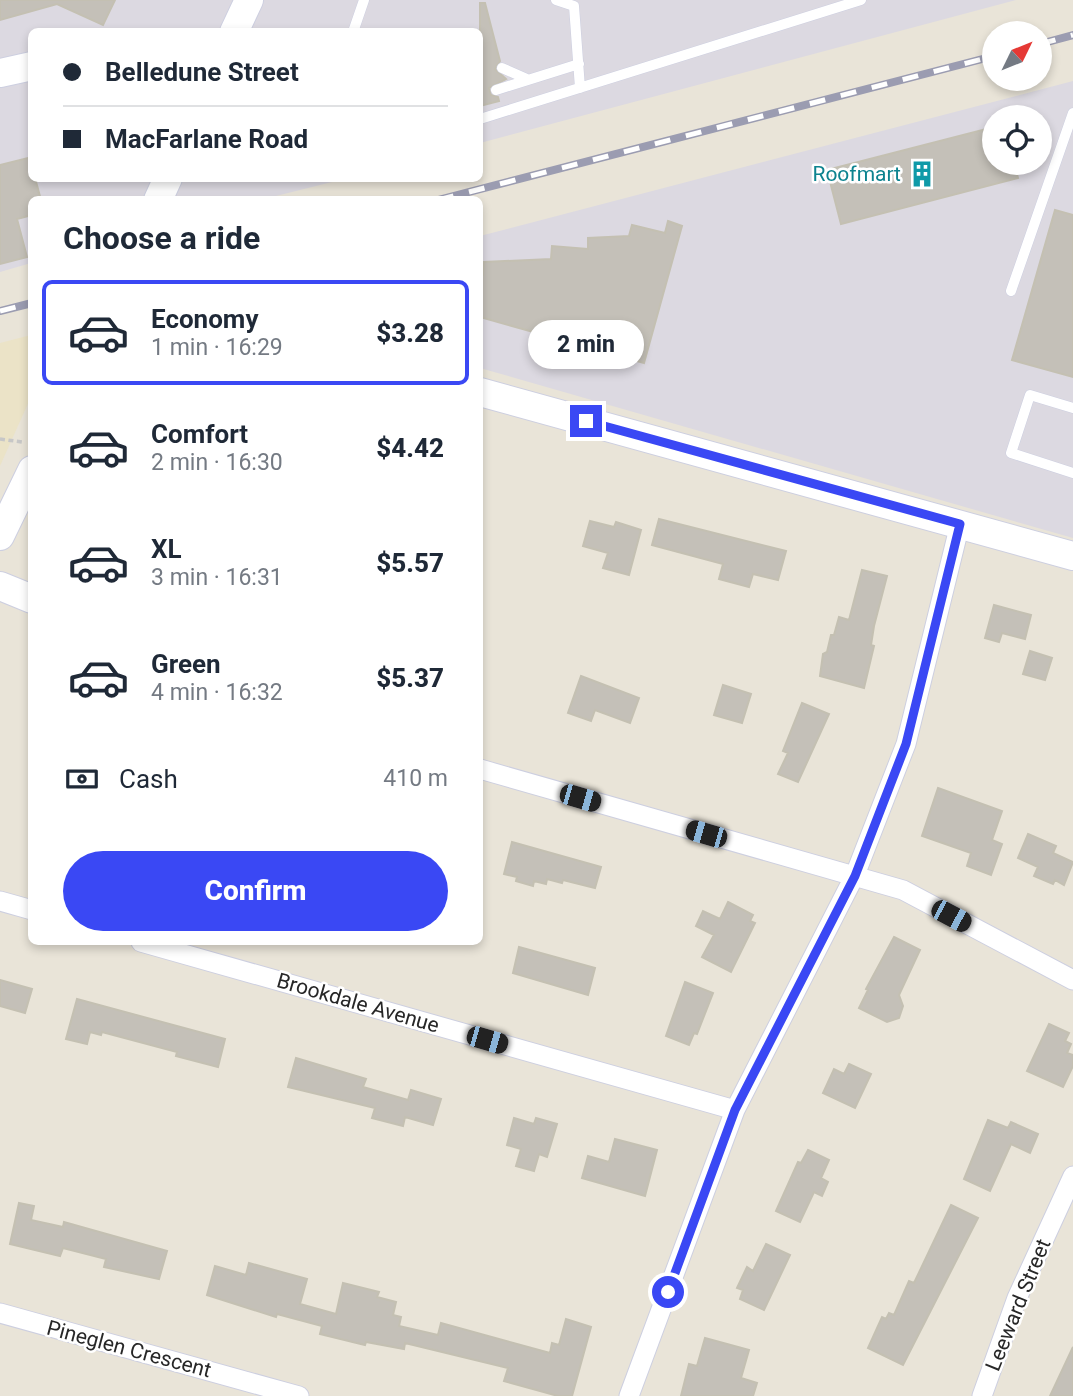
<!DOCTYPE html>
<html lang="en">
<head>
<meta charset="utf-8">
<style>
  :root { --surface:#fff; --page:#f2f2f3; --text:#1f2937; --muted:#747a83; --line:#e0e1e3; --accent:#3a48f4 }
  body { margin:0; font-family:Roboto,sans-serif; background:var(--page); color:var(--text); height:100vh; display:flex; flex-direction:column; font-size:26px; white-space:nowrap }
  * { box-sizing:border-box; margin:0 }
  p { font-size:23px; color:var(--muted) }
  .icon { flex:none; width:38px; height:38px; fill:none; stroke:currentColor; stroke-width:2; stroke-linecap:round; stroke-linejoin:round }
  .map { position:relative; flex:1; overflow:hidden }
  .side { position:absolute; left:28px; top:196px; width:455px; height:749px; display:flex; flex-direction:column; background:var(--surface); border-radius:10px; box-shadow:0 4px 10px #0003 }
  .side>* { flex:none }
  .guide { position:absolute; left:28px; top:28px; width:455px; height:154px; border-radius:10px; box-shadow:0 4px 10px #0003; display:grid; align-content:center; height:154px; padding:0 35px; background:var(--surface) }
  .needle { width:46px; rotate:47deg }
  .fabs { position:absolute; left:982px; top:21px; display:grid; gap:14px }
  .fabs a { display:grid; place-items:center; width:70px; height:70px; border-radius:50%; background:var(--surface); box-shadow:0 4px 10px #0003; font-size:35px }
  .end { position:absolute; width:32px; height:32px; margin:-16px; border:9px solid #3a48f4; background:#fff; box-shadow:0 0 0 4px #fff }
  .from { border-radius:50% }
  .bubble { position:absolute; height:49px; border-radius:24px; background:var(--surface); box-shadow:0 4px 10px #0003; font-size:23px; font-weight:800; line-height:49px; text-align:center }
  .car { position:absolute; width:21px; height:42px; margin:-21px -10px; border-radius:9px; box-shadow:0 0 5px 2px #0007; background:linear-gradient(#222 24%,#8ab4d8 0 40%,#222 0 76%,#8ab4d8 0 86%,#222 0) }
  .guide b { display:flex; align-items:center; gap:24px; height:66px; font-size:26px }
  .guide b+b { border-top:2px solid var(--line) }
  .guide i { width:18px; height:18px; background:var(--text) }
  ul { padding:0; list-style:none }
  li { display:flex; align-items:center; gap:21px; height:105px; margin:0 14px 10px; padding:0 21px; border:4px solid transparent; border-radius:10px }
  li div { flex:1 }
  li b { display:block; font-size:26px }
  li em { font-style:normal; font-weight:800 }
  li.selected { border-color:var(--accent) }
  li>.icon { width:63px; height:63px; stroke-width:1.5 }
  h2 { padding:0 35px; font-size:32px; line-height:84px }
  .pay { display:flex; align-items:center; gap:18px; height:77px; padding:0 35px; font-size:26px }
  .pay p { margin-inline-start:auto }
  .button { display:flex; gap:14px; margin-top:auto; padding:14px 35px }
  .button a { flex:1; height:80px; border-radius:42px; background:var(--accent); color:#fff; font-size:28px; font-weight:800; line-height:80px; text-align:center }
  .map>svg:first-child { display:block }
</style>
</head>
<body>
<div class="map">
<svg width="1073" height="1396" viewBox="0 0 1073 1396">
  <rect width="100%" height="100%" fill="#e9e4d8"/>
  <path fill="#dcd9e1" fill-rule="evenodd" d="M 0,0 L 1016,0 L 480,143 L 480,32 L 32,32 L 32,178 L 344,179 L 264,199 L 32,200 L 31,263 L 0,272 Z
    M 1073,81 L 1073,538 L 480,368 L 480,236 ZM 994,117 L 1040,117 L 1040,163 L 994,163 Z"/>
  <path fill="#ebe3c7" d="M 31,335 L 31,397 L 0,466 L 0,343 Z"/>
  <path fill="#c4c0b8" stroke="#c4c0b2" stroke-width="2" d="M 0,0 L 115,0 L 103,25 L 57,4 L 0,20 Z
    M 480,3 L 485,3 L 500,61 L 495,69 L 506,79 L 489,88 L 491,95 L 498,97 L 499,101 L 480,106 Z
    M 994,127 L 994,163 L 1014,163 L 1018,178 L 841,224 L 827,170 Z
    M 32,157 L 32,178 L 35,178 L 41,200 L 32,200 L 32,215 L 17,219 L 27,257 L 0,264 L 0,165 Z
    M 1055,210 L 1073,215 L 1073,377 L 1012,360 Z
    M 668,221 L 682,226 L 644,363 L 480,317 L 480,275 L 483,275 L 484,262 L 551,259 L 552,246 L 588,249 L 588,238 L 629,236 L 632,225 L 665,233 Z
    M 659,519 L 786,551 L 778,580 L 753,574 L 749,587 L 719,579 L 723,564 L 652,545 Z
    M 590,521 L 614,527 L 616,522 L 641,530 L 629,575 L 603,568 L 608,553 L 583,546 Z
    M 862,570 L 887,576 L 874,626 L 871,645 L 874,646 L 864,688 L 820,676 L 823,654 L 827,652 L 831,635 L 834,635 L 839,617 L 849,620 Z
    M 994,605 L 1031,615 L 1025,639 L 1002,633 L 999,642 L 985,638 Z
    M 1030,651 L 1052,658 L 1045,680 L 1023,674 Z
    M 581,676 L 639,698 L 630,723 L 595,710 L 591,721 L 568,713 Z
    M 723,685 L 751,694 L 742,723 L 714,715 Z
    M 802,703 L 829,714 L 798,782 L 778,774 L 788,753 L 783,751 Z
    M 938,788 L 1002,811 L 992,840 L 1002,844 L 991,875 L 967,866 L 971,853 L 922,836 Z
    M 1028,834 L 1056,846 L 1053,853 L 1073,862 L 1064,885 L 1055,880 L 1053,884 L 1034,876 L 1038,867 L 1018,858 Z
    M 512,842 L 601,867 L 595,888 L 563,880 L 562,883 L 547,879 L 546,884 L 534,881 L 533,886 L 516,881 L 517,877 L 504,874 Z
    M 728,902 L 753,915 L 750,921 L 755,923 L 731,972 L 702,957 L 714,935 L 696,926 L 703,911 L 720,919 Z
    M 894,937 L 920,950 L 899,995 L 903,1006 L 899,1018 L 887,1022 L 859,1008 L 868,990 L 866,989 Z
    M 519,947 L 595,968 L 588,995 L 513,973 Z
    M 0,980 L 32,989 L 25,1013 L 0,1006 Z
    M 685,982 L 713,993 L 697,1034 L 694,1033 L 689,1045 L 666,1036 Z
    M 77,999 L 225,1039 L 218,1067 L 176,1056 L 177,1052 L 102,1032 L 101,1035 L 90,1032 L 87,1044 L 66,1039 Z
    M 1049,1024 L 1069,1033 L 1065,1041 L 1071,1044 L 1067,1053 L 1073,1055 L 1073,1066 L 1063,1087 L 1027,1071 Z
    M 296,1058 L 366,1079 L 363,1087 L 408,1100 L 411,1090 L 441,1099 L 433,1125 L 405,1117 L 403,1126 L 372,1118 L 375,1108 L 288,1087 Z
    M 849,1064 L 871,1074 L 855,1108 L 823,1093 L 834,1069 L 844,1074 Z
    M 514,1118 L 534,1124 L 536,1118 L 557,1124 L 547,1157 L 539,1154 L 534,1171 L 516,1166 L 521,1149 L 507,1145 Z
    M 988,1120 L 1008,1128 L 1011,1122 L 1038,1134 L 1030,1153 L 1011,1144 L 990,1191 L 964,1179 Z
    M 615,1139 L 657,1150 L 645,1196 L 582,1178 L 588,1156 L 609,1162 Z
    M 808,1150 L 829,1160 L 821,1178 L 828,1182 L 822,1196 L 814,1192 L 800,1222 L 776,1211 L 798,1162 L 801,1163 Z
    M 19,1203 L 34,1206 L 31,1220 L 63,1227 L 64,1222 L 167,1251 L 159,1279 L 104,1267 L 106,1259 L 63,1248 L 60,1256 L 10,1244 Z
    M 951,1205 L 978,1218 L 903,1365 L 868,1348 L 882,1317 L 886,1319 L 889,1313 L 894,1315 L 909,1281 L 914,1283 Z
    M 766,1244 L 790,1255 L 764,1310 L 740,1299 L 743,1290 L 737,1288 L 747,1267 L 753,1271 Z
    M 249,1263 L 307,1279 L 300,1304 L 336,1314 L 343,1283 L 379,1292 L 377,1297 L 396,1302 L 393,1315 L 401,1317 L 399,1326 L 438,1335 L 441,1323 L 550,1353 L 552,1343 L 559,1345 L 566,1319 L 591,1327 L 572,1396 L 558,1396 L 504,1381 L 508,1368 L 405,1343 L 404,1349 L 366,1342 L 365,1345 L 320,1334 L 322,1326 L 277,1314 L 276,1317 L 207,1295 L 215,1266 L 246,1275 Z
    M 705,1338 L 749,1350 L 741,1378 L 757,1383 L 753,1396 L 681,1396 L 689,1364 L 697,1366 Z
    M 1073,1347 L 1073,1396 L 1050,1396 Z"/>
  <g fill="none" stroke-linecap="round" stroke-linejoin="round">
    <g stroke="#cdcfe0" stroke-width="11">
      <path id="lane" d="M 556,0 L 574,6 L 580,88
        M 353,32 L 364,0
        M 502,68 L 527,79
        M 496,90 L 579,64
        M 480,119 L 861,0
        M 1011,291 L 1073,113
        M 1073,408 L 1030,395 L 1011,453 L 1073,473"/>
    </g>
    <g stroke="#cdcfe0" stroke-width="21">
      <path id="street" d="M 480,769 L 903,890 L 1073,980
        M 0,901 L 32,910
        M 141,942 L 735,1110
        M 0,1313 L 299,1396
        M 629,1396 L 735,1110 L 855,875 L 906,744 L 960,524
        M 982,1396 L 1017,1298 L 1073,1176"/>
    </g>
    <g stroke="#cdcfe0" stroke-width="30">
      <path id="secondary" d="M 234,32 L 249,0
        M 0,73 L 32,66
        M 158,200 L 168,178
        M 480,392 L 1073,556
        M 0,536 L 32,470
        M 0,586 L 32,599"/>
    </g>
    <path stroke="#c7c7c7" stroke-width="3.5" stroke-dasharray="5 3.5" stroke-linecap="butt" d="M 0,439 L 22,442"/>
    <use href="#lane" stroke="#fff" stroke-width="10"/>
    <use href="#street" stroke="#fff" stroke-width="19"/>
    <use href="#secondary" stroke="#fff" stroke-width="28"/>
    <g stroke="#9b9cb1" stroke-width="8">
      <path id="rail" d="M 1040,44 L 1073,35
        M 438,200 L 994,56
        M 0,311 L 32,303"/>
    </g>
    <use href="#rail" stroke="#fff" stroke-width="5" stroke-dasharray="16" stroke-linecap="butt"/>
  </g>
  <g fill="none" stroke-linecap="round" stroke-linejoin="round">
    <path stroke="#3a48f4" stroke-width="9" d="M 586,421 L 960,524 L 906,744 L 855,876 L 735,1110 L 668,1292"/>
  </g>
  <defs>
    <g id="building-bare" transform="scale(2.1)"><path d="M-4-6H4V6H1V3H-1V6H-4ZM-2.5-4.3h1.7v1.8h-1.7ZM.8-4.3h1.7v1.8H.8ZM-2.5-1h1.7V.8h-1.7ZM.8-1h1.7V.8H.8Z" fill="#0f9aa8" stroke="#fff" stroke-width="2.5" paint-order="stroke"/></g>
  </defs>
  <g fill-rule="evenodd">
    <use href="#building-bare" x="922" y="174"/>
  </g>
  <g text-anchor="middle" stroke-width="5" stroke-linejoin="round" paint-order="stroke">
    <g font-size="21" fill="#0d838f" stroke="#fff" text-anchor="end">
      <text x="901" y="181">Roofmart</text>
    </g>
    <g font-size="21" fill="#272727" stroke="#fff">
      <text transform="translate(358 1003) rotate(16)" y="7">Brookdale Avenue</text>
      <text transform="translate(1018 1305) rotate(-68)" y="7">Leeward Street</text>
      <text transform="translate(129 1349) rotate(15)" y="7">Pineglen Crescent</text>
    </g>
  </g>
</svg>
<div class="fabs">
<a><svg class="needle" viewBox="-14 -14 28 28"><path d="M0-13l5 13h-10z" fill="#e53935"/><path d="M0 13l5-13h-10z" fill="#747a83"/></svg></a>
<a><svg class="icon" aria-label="locate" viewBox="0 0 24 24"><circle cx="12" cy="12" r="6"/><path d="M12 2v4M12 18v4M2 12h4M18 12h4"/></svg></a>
</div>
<i class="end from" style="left:668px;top:1292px"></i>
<i class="end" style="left:586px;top:421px"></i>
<div class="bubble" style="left:528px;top:320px;width:116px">2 min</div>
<i class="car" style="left:580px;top:798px;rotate:106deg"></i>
<i class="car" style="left:706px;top:834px;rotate:286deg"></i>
<i class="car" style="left:951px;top:916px;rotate:118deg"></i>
<i class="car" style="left:487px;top:1040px;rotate:106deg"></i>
<div class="guide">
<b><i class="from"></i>Belledune Street</b>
<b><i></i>MacFarlane Road</b>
</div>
<section class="side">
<h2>Choose a ride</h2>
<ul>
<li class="selected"><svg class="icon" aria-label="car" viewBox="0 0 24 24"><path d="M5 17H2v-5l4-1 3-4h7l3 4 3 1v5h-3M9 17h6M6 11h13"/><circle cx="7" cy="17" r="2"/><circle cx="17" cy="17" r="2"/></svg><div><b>Economy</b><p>1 min · 16:29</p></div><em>$3.28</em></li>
<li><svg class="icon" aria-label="car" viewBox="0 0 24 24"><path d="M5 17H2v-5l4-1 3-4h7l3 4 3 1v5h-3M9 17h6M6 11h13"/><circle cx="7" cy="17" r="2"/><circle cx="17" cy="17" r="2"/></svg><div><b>Comfort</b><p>2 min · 16:30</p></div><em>$4.42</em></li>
<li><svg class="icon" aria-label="car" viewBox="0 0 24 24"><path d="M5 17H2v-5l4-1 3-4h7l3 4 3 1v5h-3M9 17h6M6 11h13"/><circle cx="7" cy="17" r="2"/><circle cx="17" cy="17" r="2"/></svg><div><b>XL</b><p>3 min · 16:31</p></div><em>$5.57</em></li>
<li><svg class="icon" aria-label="car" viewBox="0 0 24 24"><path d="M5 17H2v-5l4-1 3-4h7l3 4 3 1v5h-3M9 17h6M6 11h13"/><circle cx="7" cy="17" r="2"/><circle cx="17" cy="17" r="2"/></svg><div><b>Green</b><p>4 min · 16:32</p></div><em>$5.37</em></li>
</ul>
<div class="pay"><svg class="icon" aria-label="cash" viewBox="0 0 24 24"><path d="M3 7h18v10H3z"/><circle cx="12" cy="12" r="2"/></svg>Cash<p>410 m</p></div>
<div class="button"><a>Confirm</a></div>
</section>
</div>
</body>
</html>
